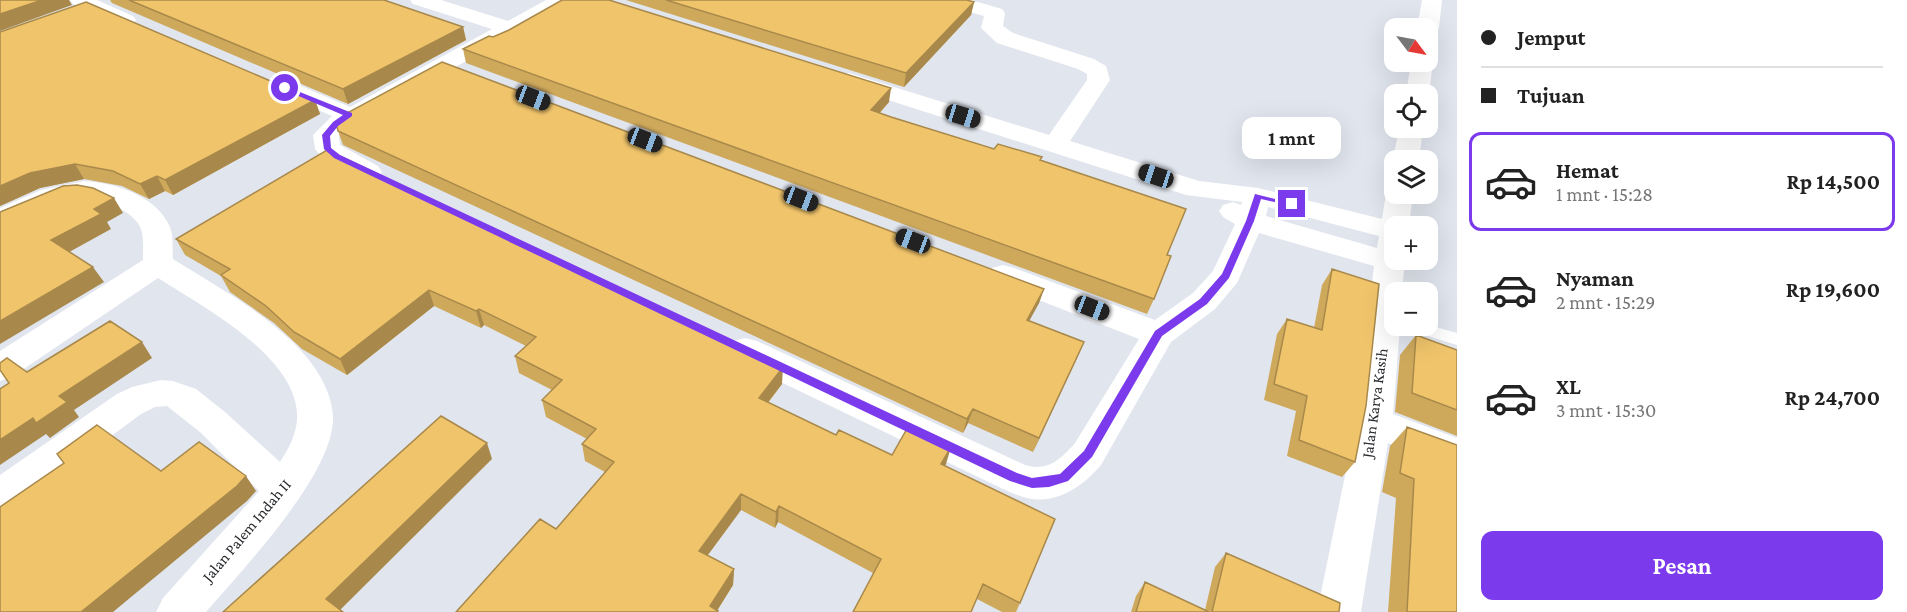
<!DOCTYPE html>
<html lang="id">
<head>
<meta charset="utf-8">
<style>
  :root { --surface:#fff; --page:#f2f2f2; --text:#222; --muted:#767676; --line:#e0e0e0; --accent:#7c3aed }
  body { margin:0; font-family:"Crimson Pro",serif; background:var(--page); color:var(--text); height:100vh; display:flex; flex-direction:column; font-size:22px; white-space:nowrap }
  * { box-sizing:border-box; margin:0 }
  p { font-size:20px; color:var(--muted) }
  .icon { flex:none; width:33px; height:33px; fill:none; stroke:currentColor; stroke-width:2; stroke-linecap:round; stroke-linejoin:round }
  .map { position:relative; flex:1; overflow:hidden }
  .side { display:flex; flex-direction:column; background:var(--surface); width:450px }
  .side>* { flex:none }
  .banner { display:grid; align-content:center; height:132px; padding:0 24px; background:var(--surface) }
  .needle { width:39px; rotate:122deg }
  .tools { position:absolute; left:1384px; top:18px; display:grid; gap:12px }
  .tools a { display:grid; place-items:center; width:54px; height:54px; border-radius:12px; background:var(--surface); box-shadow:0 6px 24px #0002; font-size:30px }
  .end { position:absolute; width:27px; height:27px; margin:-14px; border:8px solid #7c3aed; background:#fff; box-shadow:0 0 0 3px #fff }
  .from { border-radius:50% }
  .bubble { position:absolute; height:42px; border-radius:12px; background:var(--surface); box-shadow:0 6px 24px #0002; font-size:20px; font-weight:700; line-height:42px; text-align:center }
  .car { position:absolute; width:18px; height:36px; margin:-18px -9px; border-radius:8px; box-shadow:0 0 4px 2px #0007; background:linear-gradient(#222 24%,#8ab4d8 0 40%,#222 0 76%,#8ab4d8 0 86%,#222 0) }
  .banner b { display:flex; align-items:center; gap:21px; height:57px; font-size:22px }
  .banner b+b { border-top:2px solid var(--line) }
  .banner i { width:15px; height:15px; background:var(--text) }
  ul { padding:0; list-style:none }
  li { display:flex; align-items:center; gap:18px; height:99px; margin:0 12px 9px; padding:0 12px; border:3px solid transparent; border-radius:12px }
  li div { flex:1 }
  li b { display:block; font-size:22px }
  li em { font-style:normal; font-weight:700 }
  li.on { border-color:var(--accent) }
  li>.icon { width:54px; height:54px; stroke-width:1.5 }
  .action { display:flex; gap:12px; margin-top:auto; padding:12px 24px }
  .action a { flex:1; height:69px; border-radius:12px; background:var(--accent); color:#fff; font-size:24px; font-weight:700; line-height:69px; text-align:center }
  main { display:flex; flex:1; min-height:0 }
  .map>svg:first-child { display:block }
</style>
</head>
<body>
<main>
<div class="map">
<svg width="1457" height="612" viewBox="0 0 1457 612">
  <rect width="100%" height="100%" fill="#e1e5ee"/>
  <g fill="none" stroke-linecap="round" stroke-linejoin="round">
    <path fill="#fff" fill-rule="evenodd" d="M 1428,325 L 1457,333 L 1457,345 L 1409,330 L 1406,326 Z"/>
    <path fill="#fff" fill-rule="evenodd" d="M 70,0 L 97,0 L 133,16 L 136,20 L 133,24 L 126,26 L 119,24 L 73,4 Z
      M 410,0 L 441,0 L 508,21 L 546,0 L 571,0 L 568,4 L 345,129 L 339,136 L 340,145 L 378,166 L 382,172 L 378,178 C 357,183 337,165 319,154 L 315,149 L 313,135 L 332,116 L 269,89 L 265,84 L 269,79 L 277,77 L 285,79 L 350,107 L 492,29 L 413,4 Z
      M 938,0 L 971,0 L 1002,9 L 1005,13 L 1003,26 L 1013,33 L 1094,59 L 1106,66 L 1110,80 L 1070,141 L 1199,181 L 1258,188 L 1382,219 L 1386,194 L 1390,188 L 1395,187 L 1395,194 L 1413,194 L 1409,226 L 1395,226 L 1395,260 L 1405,260 L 1402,292 L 1395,292 L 1395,326 L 1400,326 L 1393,414 L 1457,438 L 1457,469 L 1388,443 L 1361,612 L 1317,612 L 1356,422 L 1374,266 L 1259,233 L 1237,283 L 1215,309 L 1171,342 L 1101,465 C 1085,484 1060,503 1032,499 C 1022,498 1010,492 1001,488 L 733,359 L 728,350 L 733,341 L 745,338 L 757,341 L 1025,465 C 1048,472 1061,459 1075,443 L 1139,339 L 992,282 L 988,275 L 992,268 L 1003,265 L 1014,268 L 1155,320 L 1193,293 L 1213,271 L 1235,224 L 1223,217 L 1219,211 L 1223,205 L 1233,202 L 1241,205 L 1242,202 L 1186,195 L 841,85 L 838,80 L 841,75 L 849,73 L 1049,135 L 1087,80 L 1087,74 L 1078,69 L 997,43 L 981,28 L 984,16 L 941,4 ZM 1268,207 L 1379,236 L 1377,248 L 1266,216 Z
      M 1422,0 L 1442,0 L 1439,28 L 1435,32 L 1428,34 L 1428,28 L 1417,28 Z
      M 1428,57 L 1433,62 L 1429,94 L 1406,94 L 1411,62 L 1428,62 Z
      M 1399,128 L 1423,128 L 1419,160 L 1395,160 L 1395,163 L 1393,160 Z
      M 84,181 C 115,183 156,195 170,227 C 174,237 172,249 173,259 C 211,283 252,305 286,336 C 309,356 334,388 333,421 C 330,478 243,569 206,612 L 156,612 L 163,598 L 259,491 L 200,432 L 167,406 L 155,407 L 141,414 L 14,508 L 0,512 L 0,475 L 117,394 L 132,387 L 161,380 L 173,381 L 196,389 L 225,412 L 280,462 C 288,450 296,435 297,420 C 301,358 203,307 158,278 L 12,377 L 0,381 L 0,351 L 143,260 C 143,234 146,224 121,209 C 70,178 46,217 0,229 L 0,208 L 41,190 Z"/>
  </g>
  <path fill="#cea95c" d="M 110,0 L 384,0 L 463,27 L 466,40 L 348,104 L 112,3 Z
    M 626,0 L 967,0 L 974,2 L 971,15 L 904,87 Z
    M 509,30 L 889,102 L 880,113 L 994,149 L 1041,160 L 1167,255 L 1154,299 L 1147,314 L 466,63 L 463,49 Z
    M 0,32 L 315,100 L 320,114 L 173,195 L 165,191 L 149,199 L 122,186 L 84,179 L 40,188 L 0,206 Z
    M 338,131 L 1044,289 L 1039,303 L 1029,321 L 1078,356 L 1033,452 L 968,423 L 963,433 L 343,145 Z
    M 327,150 L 782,384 L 768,403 L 836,435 L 892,455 L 946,464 L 945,466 L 1020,603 L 1016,612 L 1002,612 L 977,599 L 873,573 L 778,522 L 775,528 L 741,510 L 707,556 L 734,569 L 733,585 L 717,611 L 556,529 L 605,472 L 585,461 L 582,444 L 587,439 L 546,417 L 542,400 L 552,390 L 519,373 L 515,356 L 526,346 L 484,325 L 481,328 L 434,306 L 347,375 L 302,349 L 274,323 L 230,292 L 221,276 L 185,255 L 176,239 Z
    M 1332,269 L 1355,462 L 1342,477 L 1287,456 L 1296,411 L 1264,400 L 1277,334 L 1287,319 L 1314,328 L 1322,285 Z
    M 1416,335 L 1457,350 L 1457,436 L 1395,412 L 1400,355 Z
    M 1407,427 L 1457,612 L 1388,612 L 1396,498 L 1382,492 L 1390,446 Z
    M 1226,553 L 1339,612 L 1131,612 L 1136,596 L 1145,582 L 1205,610 L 1215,567 Z"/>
  <path fill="#a8894b" d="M 42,0 L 69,0 L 72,5 L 0,31 L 0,14 Z
    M 974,2 L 971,15 L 904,87 L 906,73 Z
    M 463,27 L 466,40 L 348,104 L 343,89 Z
    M 891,88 L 889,102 L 869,124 L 871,110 Z
    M 315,100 L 320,114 L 173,195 L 165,180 Z
    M 75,164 L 84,179 L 40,188 L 0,206 L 0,186 L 30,173 Z
    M 157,176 L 165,191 L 149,199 L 140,184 Z
    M 114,198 L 123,213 L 107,222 L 111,229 L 62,256 L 51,240 L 94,209 Z
    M 93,267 L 104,282 L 0,344 L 0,321 Z
    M 1044,289 L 1039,303 L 1022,334 L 1027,320 Z
    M 429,290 L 434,306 L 347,375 L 340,359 Z
    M 479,309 L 484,325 L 481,328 L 476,311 Z
    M 142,342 L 152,358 L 74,410 L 79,417 L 50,438 L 46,434 L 0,465 L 0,440 L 33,418 L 59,396 Z
    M 1084,342 L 1078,356 L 1033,452 L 1039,438 Z
    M 783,367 L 782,384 L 758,415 L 759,398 Z
    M 973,409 L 968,423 L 963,433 L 967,419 Z
    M 487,443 L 492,459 L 338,612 L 326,599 Z
    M 951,447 L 946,464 L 936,481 L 941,464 Z
    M 246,476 L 256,491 L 247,501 L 113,612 L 81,612 Z
    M 741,494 L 741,510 L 699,567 L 699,551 Z
    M 779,506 L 778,522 L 775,528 L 776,512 Z
    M 734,569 L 733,585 L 716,612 L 710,606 Z"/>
  <path fill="#f0c46b" stroke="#a8894b" stroke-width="1.5" d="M 0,0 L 42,0 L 0,14 Z
    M 129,0 L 384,0 L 463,27 L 343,89 Z
    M 562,0 L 609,0 L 891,88 L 871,110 L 891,117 L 994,149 L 998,144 L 1042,157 L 1040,160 L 1186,209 L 1167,255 L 1171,256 L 1154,299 L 463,49 L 489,36 L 493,37 L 509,30 Z
    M 666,0 L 967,0 L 974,2 L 906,73 Z
    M 86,2 L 315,100 L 165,180 L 157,176 L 140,184 L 113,171 L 75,164 L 30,173 L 0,186 L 0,32 Z
    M 442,62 L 1044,289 L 1027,320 L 1084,342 L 1039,438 L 973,409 L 967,419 L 338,131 L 336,123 L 347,113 Z
    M 327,150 L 783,367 L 759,398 L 836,435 L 839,430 L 892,455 L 908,427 L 951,447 L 941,464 L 1055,519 L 1020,603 L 983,584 L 971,612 L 853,612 L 881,559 L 779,506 L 776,512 L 741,494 L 699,551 L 734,569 L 710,606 L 718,611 L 717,612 L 456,612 L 540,519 L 556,529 L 614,462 L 582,444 L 596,429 L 542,400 L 562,380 L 515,356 L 536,337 L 479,309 L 476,311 L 429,290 L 340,359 L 294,332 L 266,306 L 221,275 L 230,269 L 176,239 Z
    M 77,185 L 93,188 L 114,198 L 94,209 L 101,214 L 51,240 L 93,267 L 0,321 L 0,212 L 63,186 Z
    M 1332,269 L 1379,284 L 1366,406 L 1355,462 L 1299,440 L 1307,396 L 1274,384 L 1287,319 L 1322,330 Z
    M 110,321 L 142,342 L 59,396 L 67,402 L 36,423 L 33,418 L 0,440 L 0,389 L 9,383 L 0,370 L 0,363 L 7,358 L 27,372 Z
    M 1416,335 L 1457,350 L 1457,410 L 1412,393 Z
    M 441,416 L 487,443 L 326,599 L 343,612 L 223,612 Z
    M 97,425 L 161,471 L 199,442 L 246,476 L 237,486 L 81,612 L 0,612 L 0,507 L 64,463 L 57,454 Z
    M 1407,427 L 1457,445 L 1457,612 L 1407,612 L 1414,479 L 1400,473 Z
    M 1226,553 L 1340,603 L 1339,612 L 1212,612 Z
    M 1145,582 L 1209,612 L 1136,612 Z"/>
  <path fill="#7c3aed" d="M 285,86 L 352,113 L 352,116 L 338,126 L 330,136 L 331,148 L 340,155 L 1017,473 L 1032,478 L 1060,474 L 1084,451 L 1155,331 L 1200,299 L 1222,274 L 1246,221 L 1255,194 L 1296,204 L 1292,206 L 1261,199 L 1254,221 L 1229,278 L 1207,304 L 1162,336 L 1092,457 L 1068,481 L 1049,487 L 1032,488 L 1010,481 L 334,158 L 324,149 L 322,135 L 333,122 L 343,115 L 282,89 Z"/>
  <g text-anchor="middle" stroke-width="4.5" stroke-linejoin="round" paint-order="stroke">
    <g font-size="16" fill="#27292c" stroke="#fff">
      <text transform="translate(1374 403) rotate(-82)" y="6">Jalan Karya Kasih</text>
      <text transform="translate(246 530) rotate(-50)" y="6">Jalan Palem Indah II</text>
    </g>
  </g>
</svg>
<div class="tools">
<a><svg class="needle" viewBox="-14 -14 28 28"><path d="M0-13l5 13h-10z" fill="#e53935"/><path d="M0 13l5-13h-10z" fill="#767676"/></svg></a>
<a><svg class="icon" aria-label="locate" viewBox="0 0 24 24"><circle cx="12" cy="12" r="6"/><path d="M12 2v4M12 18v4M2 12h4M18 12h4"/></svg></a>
<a><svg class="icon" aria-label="layers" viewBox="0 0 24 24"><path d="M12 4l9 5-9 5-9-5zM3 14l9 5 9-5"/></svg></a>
<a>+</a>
<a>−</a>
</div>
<i class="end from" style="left:285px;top:88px"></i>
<i class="end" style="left:1292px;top:204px"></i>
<div class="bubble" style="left:1242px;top:117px;width:99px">1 mnt</div>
<i class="car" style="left:533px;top:98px;rotate:111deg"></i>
<i class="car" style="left:963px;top:116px;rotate:107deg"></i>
<i class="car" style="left:645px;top:140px;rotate:111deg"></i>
<i class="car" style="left:1156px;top:176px;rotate:288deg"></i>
<i class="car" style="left:801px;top:199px;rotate:111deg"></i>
<i class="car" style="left:913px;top:241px;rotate:291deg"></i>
<i class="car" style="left:1092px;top:308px;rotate:111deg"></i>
</div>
<section class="side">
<div class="banner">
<b><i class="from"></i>Jemput</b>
<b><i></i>Tujuan</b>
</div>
<ul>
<li class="on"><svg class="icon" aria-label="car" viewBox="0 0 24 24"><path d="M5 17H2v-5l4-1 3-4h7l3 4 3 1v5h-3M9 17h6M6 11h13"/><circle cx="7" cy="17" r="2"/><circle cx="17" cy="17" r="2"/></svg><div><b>Hemat</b><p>1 mnt · 15:28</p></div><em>Rp 14,500</em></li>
<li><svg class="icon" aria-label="car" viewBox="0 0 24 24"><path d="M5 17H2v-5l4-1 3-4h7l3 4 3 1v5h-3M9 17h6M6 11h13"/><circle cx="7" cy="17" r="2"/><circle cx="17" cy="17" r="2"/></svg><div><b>Nyaman</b><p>2 mnt · 15:29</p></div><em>Rp 19,600</em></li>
<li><svg class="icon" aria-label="car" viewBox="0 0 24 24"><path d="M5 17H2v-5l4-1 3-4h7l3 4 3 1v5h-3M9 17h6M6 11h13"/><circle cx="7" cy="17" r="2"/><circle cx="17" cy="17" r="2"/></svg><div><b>XL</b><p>3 mnt · 15:30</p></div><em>Rp 24,700</em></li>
</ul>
<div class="action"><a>Pesan</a></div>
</section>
</main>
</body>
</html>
